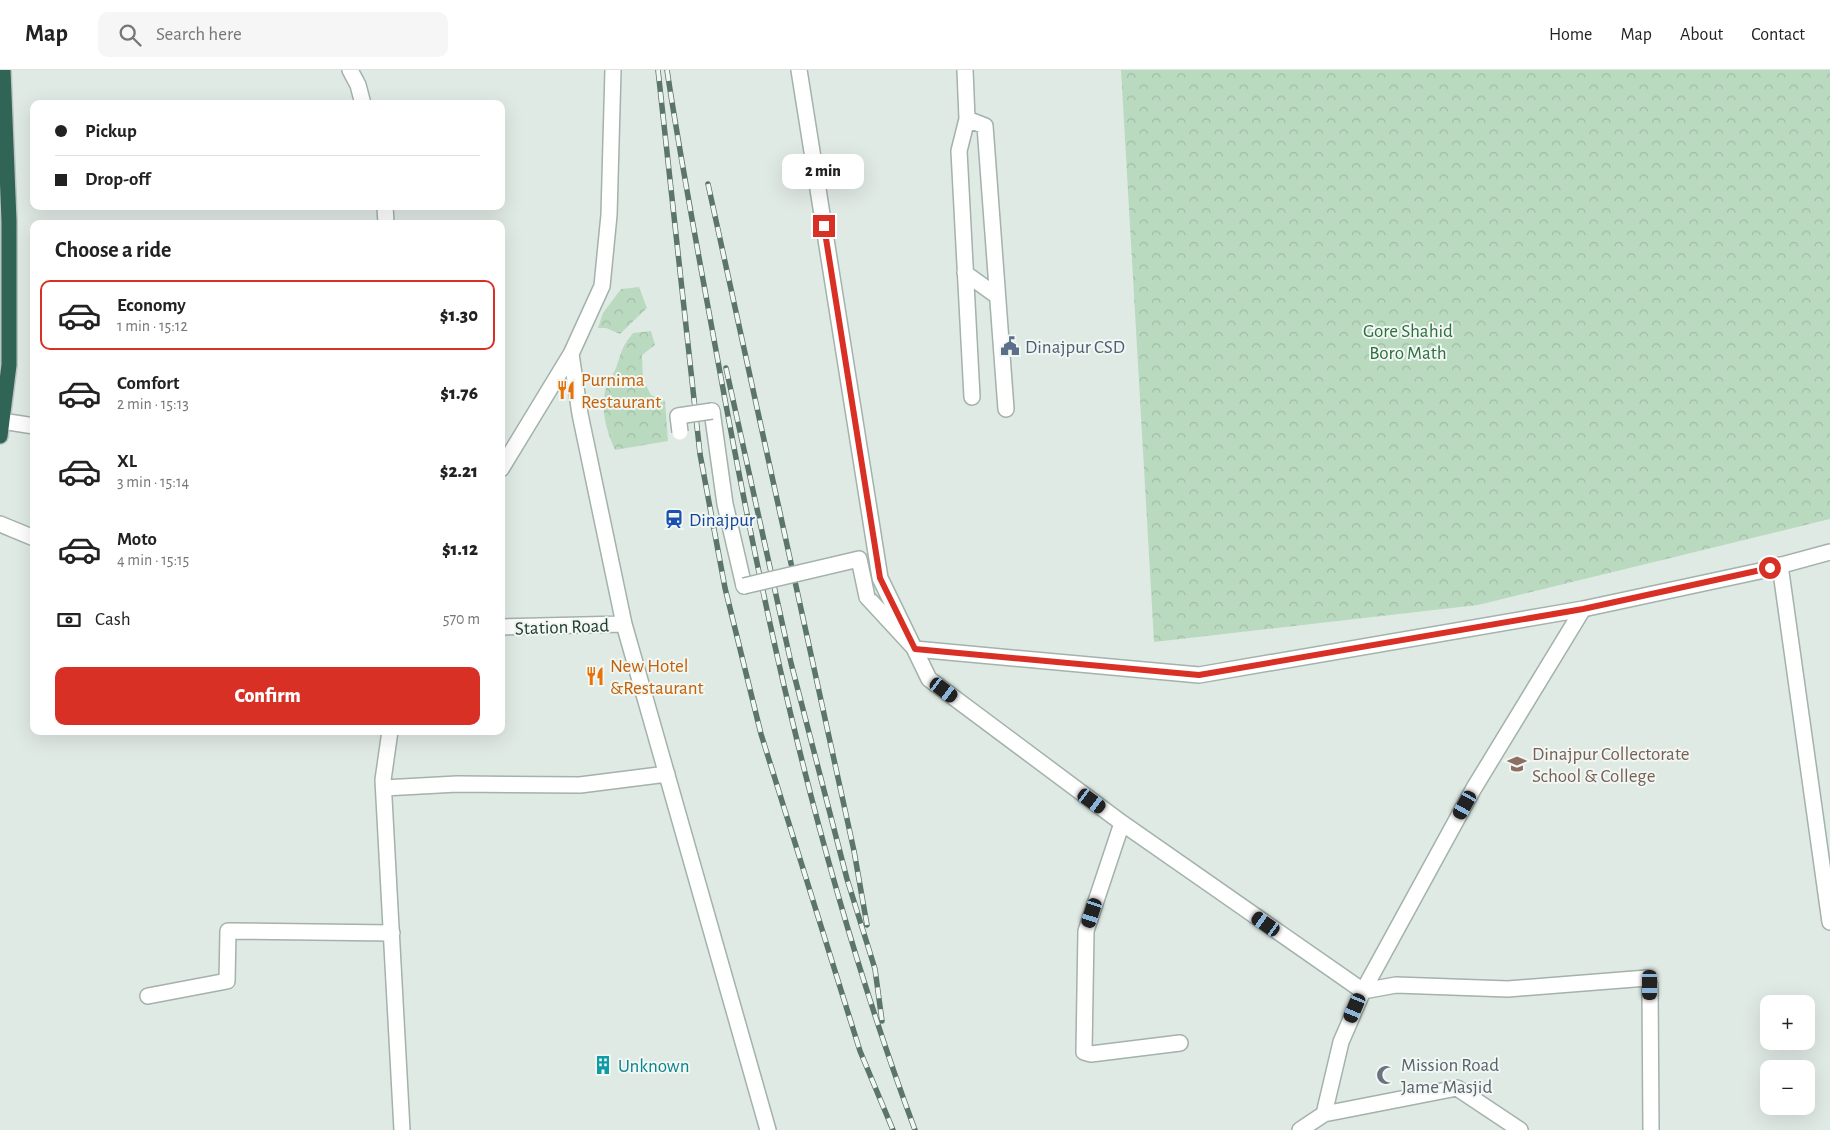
<!DOCTYPE html>
<html lang="en">
<head>
<meta charset="utf-8">
<style>
  :root { --surface:#fff; --page:#f6f6f6; --text:#222; --muted:#767676; --line:#e0e0e0; --accent:#d93025 }
  body { margin:0; font-family:"Alegreya Sans",sans-serif; background:var(--page); color:var(--text); height:100vh; display:flex; flex-direction:column; font-size:19px; white-space:nowrap }
  * { box-sizing:border-box; margin:0 }
  p { font-size:16px; color:var(--muted) }
  .icon { flex:none; width:28px; height:28px; fill:none; stroke:currentColor; stroke-width:2; stroke-linecap:round; stroke-linejoin:round }
  .map { position:relative; flex:1; overflow:hidden }
  .details { position:absolute; left:30px; top:150px; width:475px; height:515px; display:flex; flex-direction:column; background:var(--surface); border-radius:10px; box-shadow:0 5px 20px #0002 }
  .details>* { flex:none }
  .top-card { position:absolute; left:30px; top:30px; width:475px; height:110px; border-radius:10px; box-shadow:0 5px 20px #0002; display:grid; align-content:center; height:110px; padding:0 25px; background:var(--surface) }
  .fabs { position:absolute; left:1760px; top:925px; display:grid; gap:10px }
  .fabs a { display:grid; place-items:center; width:55px; height:55px; border-radius:10px; background:var(--surface); box-shadow:0 5px 20px #0002; font-size:25px }
  .end { position:absolute; width:22px; height:22px; margin:-11px; border:6px solid #d93025; background:#fff; box-shadow:0 0 0 2px #fff }
  .from { border-radius:50% }
  .bubble { position:absolute; height:35px; border-radius:10px; background:var(--surface); box-shadow:0 5px 20px #0002; font-size:16px; font-weight:800; line-height:35px; text-align:center }
  .car { position:absolute; width:15px; height:30px; margin:-15px -8px; border-radius:6px; box-shadow:0 0 4px 1px #0007; background:linear-gradient(#222 24%,#8ab4d8 0 40%,#222 0 76%,#8ab4d8 0 86%,#222 0) }
  .top-card b { display:flex; align-items:center; gap:18px; height:48px; font-size:19px }
  .top-card b+b { border-top:1px solid var(--line) }
  .top-card i { width:12px; height:12px; background:var(--text) }
  ul { padding:0; list-style:none }
  li { display:flex; align-items:center; gap:15px; height:70px; margin:0 10px 8px; padding:0 15px; border:2px solid transparent; border-radius:10px }
  li div { flex:1 }
  li b { display:block; font-size:19px }
  li em { font-style:normal; font-weight:800 }
  li.current { border-color:var(--accent) }
  li>.icon { width:45px; height:45px; stroke-width:1.5 }
  h2 { padding:0 25px; font-size:22px; line-height:60px }
  .pay { display:flex; align-items:center; gap:12px; height:55px; padding:0 25px; font-size:19px }
  .pay p { margin-inline-start:auto }
  .action { display:flex; gap:10px; margin-top:auto; padding:10px 25px }
  .action a { flex:1; height:58px; border-radius:10px; background:var(--accent); color:#fff; font-size:20px; font-weight:800; line-height:58px; text-align:center }
  header { display:flex; align-items:center; gap:30px; box-sizing:border-box; height:70px; padding:0 25px; background:var(--surface); border-bottom:1px solid var(--line) }
  header strong { font-size:24px }
  nav { display:flex; gap:28px; margin-inline-start:auto; font-size:18px }
  .search { width:350px; height:45px; background:var(--page); display:flex; align-items:center; gap:12px; box-sizing:border-box; padding:0 18px; border-radius:10px; color:var(--muted); font-size:19px }
  .map>svg:first-child { display:block }
</style>
</head>
<body>
<header>
<strong>Map</strong>
<div class="search"><svg class="icon" aria-label="search" viewBox="0 0 24 24"><circle cx="10" cy="10" r="6"/><path d="M15 15l6 6"/></svg>Search here</div>
<nav><a>Home</a><a>Map</a><a>About</a><a>Contact</a></nav>
</header>
<div class="map">
<svg width="1830" height="1060" viewBox="0 0 1830 1060">
  <defs>
    <pattern id="forest-crowns" width="20" height="18" patternUnits="userSpaceOnUse" patternTransform="scale(1.25)"><rect width="20" height="18" fill="#badac0"/><path d="M2 6a3 3 0 1 1 6 0M12 15a3 3 0 1 1 6 0" fill="none" stroke="#a0bca5"/></pattern>
  </defs>
  <rect width="100%" height="100%" fill="#e0eae5"/>
  <path fill="url(#forest-crowns)" d="M 1121,0 L 1830,0 L 1830,449 L 1478,535 L 1154,572 Z
    M 639,217 L 647,238 L 620,264 L 606,258 L 598,258 L 603,243 L 621,219 Z
    M 651,261 L 655,275 L 642,285 L 643,309 L 651,325 L 665,331 L 668,371 L 615,380 C 606,360 599,336 607,315 C 609,309 614,304 616,298 C 622,281 621,278 633,263 Z"/>
  <g fill="none" stroke-linecap="round" stroke-linejoin="round">
    <g stroke="#a3b2ab" stroke-width="18">
      <path id="minor" d="M 350,0 L 358,15 L 363,34
        M 613,0 L 609,145 L 602,216 L 571,284 L 580,344 L 624,554 L 768,1060
        M 799,0 L 880,508 L 929,609 L 1122,753 L 1363,921 L 1396,915 L 1508,919 L 1647,908 L 1650,915 L 1651,1060
        M 965,0 L 967,49 L 959,81 L 972,327
        M 967,49 L 985,56 L 1006,339
        M 385,136 L 386,154
        M 965,203 L 997,226
        M 712,341 L 725,434 L 744,516
        M 2,351 L 34,356
        M 501,399 L 571,284
        M 0,454 L 34,468
        M 1780,495 L 1830,852
        M 867,527 L 915,579 L 1199,605 L 1583,539 L 1760,501 L 1830,482
        M 501,557 L 624,554
        M 390,661 L 383,710 L 402,1060
        M 384,718 L 457,714 L 580,715 L 667,704
        M 1122,753 L 1086,861 L 1084,982 L 1091,984 L 1180,973
        M 148,926 L 227,911 L 228,861 L 392,863
        M 1324,1044 L 1341,972 L 1363,921 L 1474,718 L 1583,539
        M 1300,1060 L 1324,1044 L 1457,1018 L 1520,1060"/>
    </g>
    <g stroke="#bdc4c1" stroke-width="18">
      <path id="highway" d="M 0,366 L 9,295 L 9,151 L 3,0"/>
    </g>
    <use href="#minor" stroke="#fff" stroke-width="15"/>
    <use href="#highway" stroke="#306454" stroke-width="15"/>
    <g stroke="#5c756c" stroke-width="5.5">
      <path id="rail" d="M 658,0 L 700,384 L 725,518 L 761,664 L 860,981 L 893,1060
        M 667,0 C 682,99 701,198 719,297 C 766,556 823,813 915,1060
        M 708,114 L 854,781 L 867,855
        M 726,298 L 791,593 L 847,809 L 875,899 L 882,951"/>
    </g>
    <use href="#rail" stroke="#f1f7f3" stroke-width="4" stroke-dasharray="11" stroke-linecap="butt"/>
    <g stroke="#a3b2ab" stroke-width="18" stroke-linecap="butt">
      <path id="minor-bridge" d="M 680,362 L 678,346 L 712,341
        M 744,516 L 859,489 L 867,527"/>
    </g>
    <use href="#minor-bridge" stroke="#fff" stroke-width="15"/>
  </g>
  <g fill="none" stroke-linecap="round" stroke-linejoin="round">
    <path stroke="#d93025" stroke-width="6" d="M 824,156 L 880,508 L 915,579 L 1199,605 L 1583,539 L 1770,498"/>
  </g>
  <defs>
    <g id="civic-bare" transform="scale(1.5)"><path d="M-.6-6.5H3V-4.5H.6V-3L4-1V1h2V6H-6V1h2V-1L-.6-3ZM-1.2 2.5V6h2.4V2.5Z" fill="#5c6f8a" stroke="#f1f7f3" stroke-width="2.5" paint-order="stroke"/></g>
    <g id="restaurant-bare" transform="scale(1.5)"><path d="M-5-6h1v4h1v-4h1v4h1v-4h1v5L-1.5 .5V6h-2V.5L-5-1ZM5-6V6H3V1.5H1.5Q1.5-4 5-6Z" fill="#e8710a" stroke="#f1f7f3" stroke-width="2.5" paint-order="stroke"/></g>
    <g id="station-bare" transform="scale(1.5)"><path d="M-3-6H3Q5-6 5-4V2Q5 4 3 4L4.5 6H3L1.5 4h-3L-3 6H-4.5L-3 4Q-5 4-5 2V-4Q-5-6-3-6ZM-3.5-4v3h7v-3ZM-3.5 1v1.5H-2V1ZM2 1v1.5H3.5V1Z" fill="#1a4fb4" stroke="#f1f7f3" stroke-width="2.5" paint-order="stroke"/></g>
    <g id="school-bare" transform="scale(1.5)"><path d="M0-5L7-2L0 1L-7-2ZM-4 1L0 2.5L4 1V4Q0 6-4 4Z" fill="#8d6e63" stroke="#f1f7f3" stroke-width="2.5" paint-order="stroke"/></g>
    <g id="building-bare" transform="scale(1.5)"><path d="M-4-6H4V6H1V3H-1V6H-4ZM-2.5-4.3h1.7v1.8h-1.7ZM.8-4.3h1.7v1.8H.8ZM-2.5-1h1.7V.8h-1.7ZM.8-1h1.7V.8H.8Z" fill="#0f9aa8" stroke="#f1f7f3" stroke-width="2.5" paint-order="stroke"/></g>
    <g id="mosque-bare" transform="scale(1.5)"><path d="M3.5-4.9A6 6 0 1 0 3.5 4.9A5 5 0 1 1 3.5-4.9Z" fill="#6b7280" stroke="#f1f7f3" stroke-width="2.5" paint-order="stroke"/></g>
  </defs>
  <g fill-rule="evenodd">
    <use href="#civic-bare" x="1010" y="276"/>
    <use href="#restaurant-bare" x="566" y="320"/>
    <use href="#station-bare" x="674" y="449"/>
    <use href="#restaurant-bare" x="595" y="606"/>
    <use href="#school-bare" x="1517" y="694"/>
    <use href="#building-bare" x="603" y="995"/>
    <use href="#mosque-bare" x="1386" y="1005"/>
  </g>
  <g text-anchor="middle" stroke-width="4" stroke-linejoin="round" paint-order="stroke">
    <g font-size="19" fill="#2f6e41" stroke="#f1f7f3">
      <text x="1408" y="267">Gore Shahid<tspan x="1408" dy="22">Boro Math</tspan></text>
    </g>
    <g font-size="19" fill="#4e5e75" stroke="#f1f7f3" text-anchor="start">
      <text x="1025" y="283">Dinajpur CSD</text>
    </g>
    <g font-size="19" fill="#c56008" stroke="#f1f7f3" text-anchor="start">
      <text x="581" y="316">Purnima<tspan x="581" dy="22">Restaurant</tspan></text>
      <text x="610" y="602">New Hotel<tspan x="610" dy="22">&amp;Restaurant</tspan></text>
    </g>
    <g font-size="19" fill="#164399" stroke="#f1f7f3" text-anchor="start">
      <text x="689" y="456">Dinajpur</text>
    </g>
    <g font-size="19" fill="#223a31" stroke="#f1f7f3">
      <text transform="translate(562 556) rotate(-2)" y="7">Station Road</text>
    </g>
    <g font-size="19" fill="#785e54" stroke="#f1f7f3" text-anchor="start">
      <text x="1532" y="690">Dinajpur Collectorate<tspan x="1532" dy="22">School &amp; College</tspan></text>
    </g>
    <g font-size="19" fill="#5b616d" stroke="#f1f7f3" text-anchor="start">
      <text x="1401" y="1001">Mission Road<tspan x="1401" dy="22">Jame Masjid</tspan></text>
    </g>
    <g font-size="19" fill="#0d838f" stroke="#f1f7f3" text-anchor="start">
      <text x="618" y="1002">Unknown</text>
    </g>
  </g>
</svg>
<div class="fabs">
<a>+</a>
<a>−</a>
</div>
<i class="end from" style="left:1770px;top:498px"></i>
<i class="end" style="left:824px;top:156px"></i>
<div class="bubble" style="left:782px;top:84px;width:82px">2 min</div>
<i class="car" style="left:944px;top:620px;rotate:127deg"></i>
<i class="car" style="left:1092px;top:731px;rotate:126deg"></i>
<i class="car" style="left:1465px;top:735px;rotate:209deg"></i>
<i class="car" style="left:1092px;top:843px;rotate:198deg"></i>
<i class="car" style="left:1266px;top:854px;rotate:305deg"></i>
<i class="car" style="left:1650px;top:915px;rotate:180deg"></i>
<i class="car" style="left:1355px;top:938px;rotate:203deg"></i>
<div class="top-card">
<b><i class="from"></i>Pickup</b>
<b><i></i>Drop-off</b>
</div>
<section class="details">
<h2>Choose a ride</h2>
<ul>
<li class="current"><svg class="icon" aria-label="car" viewBox="0 0 24 24"><path d="M5 17H2v-5l4-1 3-4h7l3 4 3 1v5h-3M9 17h6M6 11h13"/><circle cx="7" cy="17" r="2"/><circle cx="17" cy="17" r="2"/></svg><div><b>Economy</b><p>1 min · 15:12</p></div><em>$1.30</em></li>
<li><svg class="icon" aria-label="car" viewBox="0 0 24 24"><path d="M5 17H2v-5l4-1 3-4h7l3 4 3 1v5h-3M9 17h6M6 11h13"/><circle cx="7" cy="17" r="2"/><circle cx="17" cy="17" r="2"/></svg><div><b>Comfort</b><p>2 min · 15:13</p></div><em>$1.76</em></li>
<li><svg class="icon" aria-label="car" viewBox="0 0 24 24"><path d="M5 17H2v-5l4-1 3-4h7l3 4 3 1v5h-3M9 17h6M6 11h13"/><circle cx="7" cy="17" r="2"/><circle cx="17" cy="17" r="2"/></svg><div><b>XL</b><p>3 min · 15:14</p></div><em>$2.21</em></li>
<li><svg class="icon" aria-label="car" viewBox="0 0 24 24"><path d="M5 17H2v-5l4-1 3-4h7l3 4 3 1v5h-3M9 17h6M6 11h13"/><circle cx="7" cy="17" r="2"/><circle cx="17" cy="17" r="2"/></svg><div><b>Moto</b><p>4 min · 15:15</p></div><em>$1.12</em></li>
</ul>
<div class="pay"><svg class="icon" aria-label="cash" viewBox="0 0 24 24"><path d="M3 7h18v10H3z"/><circle cx="12" cy="12" r="2"/></svg>Cash<p>570 m</p></div>
<div class="action"><a>Confirm</a></div>
</section>
</div>
</body>
</html>
